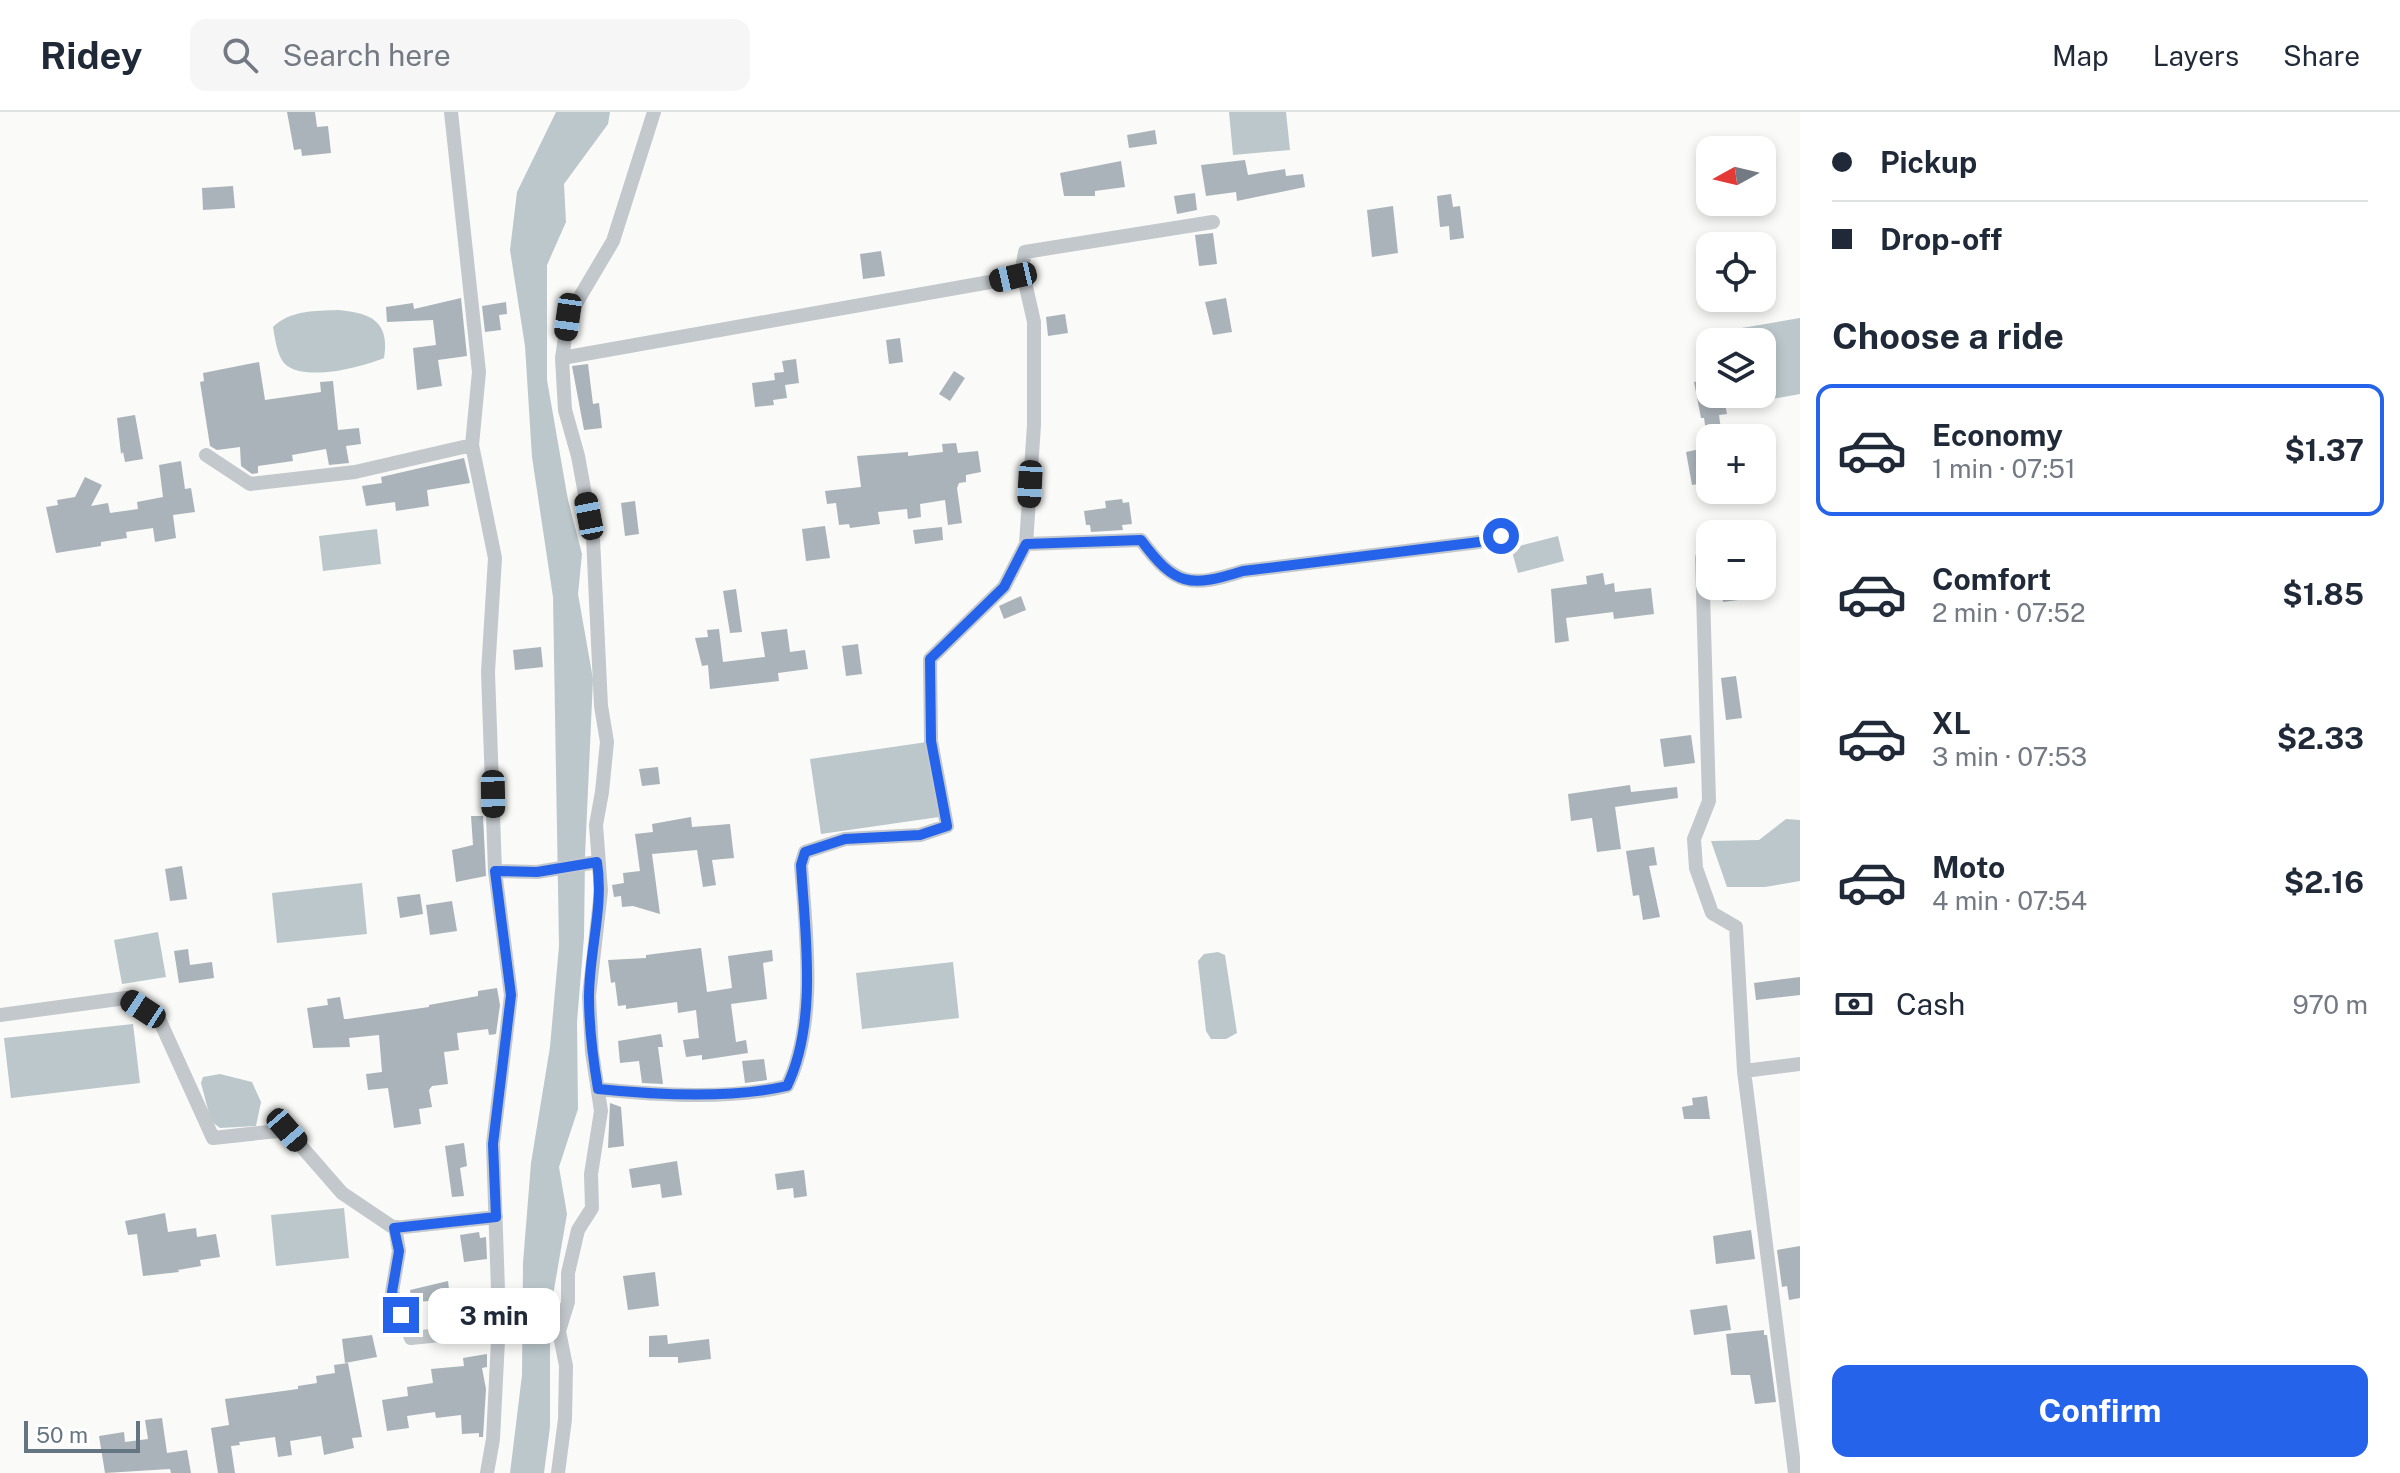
<!DOCTYPE html>
<html lang="en">
<head>
<meta charset="utf-8">
<style>
  :root { --surface:#fff; --page:#f6f6f7; --text:#1f2937; --muted:#747a83; --line:#e0e1e3; --accent:#2563eb }
  body { margin:0; font-family:"Public Sans",sans-serif; background:var(--page); color:var(--text); height:100vh; display:flex; flex-direction:column; font-size:30px; white-space:nowrap }
  * { box-sizing:border-box; margin:0 }
  p { font-size:26px; color:var(--muted) }
  .icon { flex:none; width:44px; height:44px; fill:none; stroke:currentColor; stroke-width:2; stroke-linecap:round; stroke-linejoin:round }
  .map { position:relative; flex:1; overflow:hidden }
  .sheet { display:flex; flex-direction:column; background:var(--surface); width:600px }
  .sheet>* { flex:none }
  .top-card { display:grid; align-content:center; height:176px; padding:0 32px; background:var(--surface) }
  .needle { width:52px; rotate:262deg }
  .buttons { position:absolute; left:1696px; top:24px; display:grid; gap:16px }
  .buttons a { display:grid; place-items:center; width:80px; height:80px; border-radius:16px; background:var(--surface); box-shadow:0 4px 12px #0003; font-size:40px }
  .scale { position:absolute; left:24px; bottom:20px; width:116px; box-sizing:border-box; padding-left:8px; border:4px solid #657683; border-top:0; font-size:22px; line-height:28px; white-space:nowrap; color:#657683; -webkit-text-stroke:6px #fff; paint-order:stroke }
  .end { position:absolute; width:36px; height:36px; margin:-18px; border:10px solid #2563eb; background:#fff; box-shadow:0 0 0 4px #fff }
  .from { border-radius:50% }
  .bubble { position:absolute; height:56px; border-radius:16px; background:var(--surface); box-shadow:0 4px 12px #0003; font-size:26px; font-weight:700; line-height:56px; text-align:center }
  .car { position:absolute; width:24px; height:48px; margin:-24px -12px; border-radius:10px; box-shadow:0 0 6px 2px #0007; background:linear-gradient(#222 24%,#8ab4d8 0 40%,#222 0 76%,#8ab4d8 0 86%,#222 0) }
  .top-card b { display:flex; align-items:center; gap:28px; height:76px; font-size:30px }
  .top-card b+b { border-top:2px solid var(--line) }
  .top-card i { width:20px; height:20px; background:var(--text) }
  ul { padding:0; list-style:none }
  li { display:flex; align-items:center; gap:24px; height:132px; margin:0 16px 12px; padding:0 16px; border:4px solid transparent; border-radius:16px }
  li div { flex:1 }
  li b { display:block; font-size:30px }
  li em { font-style:normal; font-weight:700 }
  li.current { border-color:var(--accent) }
  li>.icon { width:72px; height:72px; stroke-width:1.5 }
  h2 { padding:0 32px; font-size:36px; line-height:96px }
  .pay { display:flex; align-items:center; gap:20px; height:88px; padding:0 32px; font-size:30px }
  .pay p { margin-inline-start:auto }
  .action { display:flex; gap:16px; margin-top:auto; padding:16px 32px }
  .action a { flex:1; height:92px; border-radius:16px; background:var(--accent); color:#fff; font-size:32px; font-weight:700; line-height:92px; text-align:center }
  header { display:flex; align-items:center; gap:48px; box-sizing:border-box; height:112px; padding:0 40px; background:var(--surface); border-bottom:2px solid var(--line) }
  header strong { font-size:38px }
  nav { display:flex; gap:44px; margin-inline-start:auto; font-size:28px }
  .search { width:560px; height:72px; background:var(--page); display:flex; align-items:center; gap:20px; box-sizing:border-box; padding:0 28px; border-radius:16px; color:var(--muted); font-size:30px }
  main { display:flex; flex:1; min-height:0 }
  .map>svg:first-child { display:block }
</style>
</head>
<body>
<header>
<strong>Ridey</strong>
<div class="search"><svg class="icon" aria-label="search" viewBox="0 0 24 24"><circle cx="10" cy="10" r="6"/><path d="M15 15l6 6"/></svg>Search here</div>
<nav><a>Map</a><a>Layers</a><a>Share</a></nav>
</header>
<main>
<div class="map">
<svg width="1800" height="1361" viewBox="0 0 1800 1361">
  <rect width="100%" height="100%" fill="#fafaf8"/>
  <path fill="#bbc7cb" d="M 556,0 L 610,0 L 608,12 L 564,72 L 566,110 L 547,153 L 547,268 L 568,388 L 582,442 L 578,482 L 593,567 L 585,744 L 584,825 L 577,910 L 578,997 L 559,1055 L 567,1102 L 550,1201 L 550,1315 L 544,1361 L 510,1361 L 522,1263 L 523,1151 L 531,1051 L 550,935 L 559,834 L 553,485 L 532,345 L 525,234 L 510,138 L 517,80 Z
    M 1229,0 L 1286,0 L 1290,38 L 1233,43 Z
    M 338,198 C 371,201 390,209 384,246 C 362,255 303,271 284,251 C 277,243 275,226 273,215 C 290,198 316,199 338,198 Z
    M 1800,206 L 1800,282 L 1727,295 L 1726,282 L 1762,282 L 1762,230 L 1719,230 L 1718,220 Z
    M 377,417 L 381,452 L 323,459 L 319,424 Z
    M 1558,424 L 1564,449 L 1518,461 L 1511,436 Z
    M 927,630 L 939,705 L 821,722 L 810,647 Z
    M 1786,707 L 1800,708 L 1800,769 L 1765,775 L 1727,775 L 1711,729 L 1759,728 Z
    M 362,771 L 367,822 L 277,831 L 272,781 Z
    M 158,820 L 166,865 L 122,872 L 114,828 Z
    M 1218,840 L 1225,843 L 1237,921 L 1226,927 L 1211,927 L 1206,919 L 1198,849 L 1204,842 Z
    M 953,850 L 959,906 L 862,917 L 856,861 Z
    M 133,912 L 140,971 L 11,986 L 4,926 Z
    M 220,962 L 252,970 L 261,990 L 256,1014 L 220,1016 L 211,1009 L 201,971 L 203,965 Z
    M 344,1096 L 349,1146 L 276,1154 L 271,1103 Z"/>
  <path fill="#aab3b9" d="M 287,0 L 315,0 L 317,15 L 328,14 L 331,41 L 302,44 L 301,37 L 294,38 Z
    M 1155,18 L 1157,32 L 1129,36 L 1127,23 Z
    M 1245,48 L 1248,63 L 1285,57 L 1286,64 L 1303,62 L 1305,75 L 1237,89 L 1236,80 L 1206,84 L 1201,53 Z
    M 1121,49 L 1125,75 L 1095,79 L 1095,84 L 1064,84 L 1060,61 Z
    M 233,74 L 235,96 L 203,98 L 202,76 Z
    M 1195,81 L 1197,98 L 1177,102 L 1174,84 Z
    M 1451,82 L 1453,95 L 1460,94 L 1464,126 L 1450,128 L 1449,114 L 1440,115 L 1437,84 Z
    M 1393,94 L 1398,141 L 1372,145 L 1367,98 Z
    M 1213,121 L 1217,152 L 1199,154 L 1195,123 Z
    M 881,139 L 885,164 L 863,167 L 860,142 Z
    M 461,186 L 467,244 L 438,248 L 442,274 L 417,278 L 413,236 L 436,233 L 433,208 L 387,210 L 386,195 L 413,191 L 414,197 Z
    M 1226,186 L 1232,220 L 1213,223 L 1205,190 Z
    M 506,190 L 507,202 L 499,203 L 501,218 L 485,220 L 482,194 Z
    M 1065,202 L 1068,221 L 1048,224 L 1046,205 Z
    M 900,226 L 903,250 L 889,252 L 886,228 Z
    M 796,247 L 799,271 L 785,273 L 787,286 L 773,288 L 774,293 L 755,295 L 752,271 L 775,268 L 774,261 L 784,260 L 782,249 Z
    M 259,250 L 265,288 L 321,280 L 320,270 L 333,269 L 338,318 L 359,316 L 361,332 L 346,334 L 349,351 L 329,353 L 326,337 L 292,343 L 293,349 L 258,354 L 258,361 L 252,362 L 241,354 L 240,335 L 217,338 L 210,334 L 200,270 L 204,269 L 203,261 Z
    M 588,252 L 593,292 L 599,291 L 602,316 L 584,318 L 572,254 Z
    M 954,259 L 965,266 L 950,289 L 939,282 Z
    M 1710,267 L 1710,282 L 1723,282 L 1727,302 L 1719,303 L 1722,326 L 1707,326 L 1704,306 L 1701,306 L 1694,270 Z
    M 135,303 L 143,347 L 125,350 L 123,340 L 121,342 L 117,306 Z
    M 956,331 L 958,341 L 978,339 L 981,360 L 966,363 L 966,370 L 959,371 L 957,376 L 962,411 L 948,413 L 945,388 L 920,392 L 921,405 L 908,407 L 907,397 L 878,400 L 880,412 L 850,416 L 849,412 L 839,413 L 836,391 L 827,392 L 825,379 L 861,375 L 857,344 L 908,340 L 908,344 L 943,340 L 942,332 Z
    M 1710,335 L 1710,370 L 1692,373 L 1686,340 Z
    M 464,346 L 470,371 L 427,378 L 429,394 L 396,399 L 395,390 L 366,394 L 362,374 L 382,371 L 381,365 Z
    M 181,349 L 185,377 L 191,376 L 195,400 L 173,403 L 176,426 L 155,430 L 153,416 L 126,420 L 127,426 L 101,430 L 101,434 L 56,441 L 46,395 L 58,393 L 57,388 L 75,385 L 85,365 L 102,373 L 91,394 L 108,391 L 110,401 L 138,397 L 137,390 L 163,385 L 159,353 Z
    M 1122,387 L 1123,391 L 1129,390 L 1132,412 L 1122,413 L 1123,418 L 1091,420 L 1090,413 L 1086,413 L 1084,399 L 1106,396 L 1105,389 Z
    M 635,389 L 639,422 L 625,424 L 621,391 Z
    M 825,414 L 830,446 L 806,449 L 802,417 Z
    M 942,415 L 943,428 L 915,432 L 913,418 Z
    M 1603,461 L 1605,473 L 1614,471 L 1615,480 L 1651,476 L 1654,502 L 1614,507 L 1613,500 L 1566,506 L 1569,529 L 1555,531 L 1551,477 L 1587,472 L 1586,464 Z
    M 1721,474 L 1744,474 L 1746,487 L 1723,490 Z
    M 736,477 L 742,520 L 730,521 L 723,479 Z
    M 1021,484 L 1026,498 L 1004,507 L 999,494 Z
    M 719,517 L 723,550 L 765,545 L 761,520 L 787,517 L 790,540 L 805,538 L 808,557 L 778,561 L 779,569 L 710,577 L 708,553 L 702,554 L 695,526 L 708,525 L 707,518 Z
    M 858,532 L 862,562 L 846,564 L 842,534 Z
    M 541,535 L 543,555 L 515,558 L 513,538 Z
    M 1736,564 L 1742,606 L 1726,608 L 1721,566 Z
    M 1691,623 L 1695,651 L 1664,655 L 1660,627 Z
    M 658,655 L 660,672 L 642,674 L 639,657 Z
    M 1630,673 L 1631,680 L 1677,675 L 1678,686 L 1615,695 L 1621,737 L 1597,740 L 1592,706 L 1571,709 L 1568,682 Z
    M 471,704 L 483,704 L 486,764 L 456,770 L 452,738 L 473,733 Z
    M 691,705 L 692,715 L 730,712 L 734,746 L 712,748 L 716,773 L 703,775 L 697,738 L 652,742 L 660,802 L 633,794 L 622,795 L 621,784 L 614,785 L 612,773 L 624,771 L 623,761 L 640,759 L 635,722 L 653,720 L 652,712 Z
    M 1654,735 L 1657,753 L 1649,754 L 1660,805 L 1643,808 L 1639,783 L 1633,784 L 1626,739 Z
    M 182,754 L 187,787 L 170,789 L 165,757 Z
    M 420,782 L 423,802 L 400,806 L 397,785 Z
    M 452,789 L 457,819 L 430,823 L 426,793 Z
    M 701,836 L 707,880 L 732,876 L 728,844 L 772,838 L 773,849 L 763,851 L 767,887 L 731,892 L 736,930 L 746,928 L 748,941 L 702,948 L 702,943 L 686,945 L 683,928 L 699,926 L 696,898 L 678,901 L 677,890 L 626,897 L 626,893 L 618,894 L 615,870 L 611,871 L 608,848 L 646,846 L 646,843 Z
    M 188,837 L 190,853 L 212,850 L 214,866 L 179,871 L 174,839 Z
    M 1800,865 L 1800,883 L 1756,888 L 1754,871 Z
    M 497,876 L 500,893 L 496,922 L 489,923 L 488,917 L 457,921 L 459,938 L 444,940 L 448,972 L 432,974 L 429,978 L 432,995 L 419,997 L 421,1012 L 394,1016 L 388,976 L 368,978 L 366,962 L 382,960 L 379,923 L 349,926 L 350,935 L 313,936 L 307,896 L 328,893 L 327,887 L 340,885 L 344,907 L 347,907 L 429,895 L 429,893 L 478,884 L 478,879 Z
    M 661,922 L 663,935 L 658,935 L 663,972 L 642,971 L 639,949 L 620,951 L 618,929 Z
    M 764,947 L 767,968 L 745,971 L 742,949 Z
    M 1707,984 L 1710,1007 L 1684,1007 L 1682,995 L 1693,993 L 1692,986 Z
    M 610,991 L 621,995 L 624,1034 L 608,1036 Z
    M 464,1031 L 467,1054 L 460,1056 L 464,1084 L 452,1085 L 445,1034 Z
    M 677,1049 L 682,1083 L 662,1086 L 660,1072 L 632,1076 L 629,1057 Z
    M 804,1058 L 807,1084 L 794,1086 L 793,1076 L 777,1078 L 775,1062 Z
    M 165,1101 L 168,1120 L 196,1116 L 197,1125 L 216,1122 L 220,1145 L 200,1148 L 201,1154 L 178,1158 L 179,1160 L 143,1164 L 137,1122 L 128,1123 L 125,1109 Z
    M 1751,1118 L 1755,1147 L 1716,1152 L 1713,1124 Z
    M 479,1120 L 480,1126 L 486,1125 L 487,1147 L 464,1150 L 460,1123 Z
    M 1800,1134 L 1800,1186 L 1789,1188 L 1787,1174 L 1782,1175 L 1777,1138 Z
    M 655,1160 L 659,1194 L 628,1198 L 623,1164 Z
    M 448,1169 L 451,1193 L 430,1196 L 428,1189 L 412,1191 L 410,1178 Z
    M 473,1187 L 476,1207 L 459,1210 L 456,1190 Z
    M 1727,1193 L 1731,1218 L 1694,1223 L 1690,1198 Z
    M 1764,1218 L 1764,1223 L 1767,1223 L 1776,1290 L 1755,1292 L 1750,1263 L 1731,1263 L 1726,1222 Z
    M 372,1223 L 377,1245 L 345,1251 L 342,1227 Z
    M 667,1223 L 668,1232 L 709,1227 L 711,1247 L 678,1251 L 678,1245 L 649,1245 L 649,1224 Z
    M 487,1242 L 487,1255 L 482,1256 L 486,1277 L 483,1325 L 479,1325 L 479,1321 L 462,1322 L 461,1303 L 436,1306 L 435,1300 L 407,1304 L 409,1316 L 387,1319 L 382,1288 L 408,1284 L 407,1275 L 433,1271 L 431,1257 L 464,1254 L 463,1246 Z
    M 348,1251 L 362,1325 L 352,1326 L 354,1336 L 324,1343 L 321,1324 L 290,1329 L 292,1343 L 278,1345 L 275,1325 L 239,1330 L 240,1333 L 231,1334 L 235,1361 L 218,1361 L 211,1316 L 229,1313 L 225,1287 L 298,1277 L 298,1274 L 317,1271 L 316,1264 L 335,1261 L 334,1253 Z
    M 162,1306 L 167,1341 L 187,1338 L 191,1361 L 171,1361 L 170,1357 L 105,1361 L 99,1324 L 124,1320 L 125,1330 L 148,1327 L 145,1308 Z"/>
  <g fill="none" stroke-linecap="round" stroke-linejoin="round">
    <path stroke="#c3c8cc" stroke-width="14" d="M 451,0 L 479,260 L 472,333 L 495,446 L 488,560 L 495,759 L 511,883 L 493,1032 L 499,1208 L 493,1327 L 487,1361
      M 562,246 L 990,170 L 1013,165 L 1022,157 L 1025,140 L 1213,110
      M 206,343 L 250,372 L 355,360 L 472,333
      M 1026,432 L 1141,428 C 1175,474 1190,476 1243,459 L 1479,430 L 1501,424
      M 1762,434 L 1765,433
      M 1710,444 L 1702,446 L 1709,689 L 1694,727 L 1696,756 L 1712,801 L 1736,815 L 1744,959 L 1795,1361
      M 495,759 L 537,760 L 597,750
      M 0,903 L 126,886 L 159,907 L 213,1026 L 287,1018 L 342,1081 L 394,1116 L 496,1105
      M 1744,959 L 1800,952
      M 598,977 C 657,983 730,988 787,974 C 818,911 806,821 801,753 L 805,740 L 845,727 L 920,723 L 947,714 L 931,629 L 930,547 L 1004,475 L 1026,432 L 1034,313 L 1034,210 L 1022,157
      M 395,1115 L 399,1139 L 392,1180 L 411,1226 L 440,1223
      M 558,1361 L 565,1307 L 566,1254 L 559,1219 L 568,1190 L 568,1161 L 578,1118 L 592,1096 L 591,1062 L 601,999 L 592,940 L 589,884 L 601,779 L 596,713 L 602,680 L 607,630 L 601,594 L 593,426 L 578,344 L 565,298 L 562,246 L 568,205 L 613,129 L 654,0"/>
  </g>
  <g fill="none" stroke-linecap="round" stroke-linejoin="round">
    <path stroke="#2563eb" stroke-width="10" d="M 401,1203 L 392,1180 L 399,1139 L 394,1116 L 496,1105 L 493,1032 L 511,883 L 495,759 L 537,760 L 597,750 C 604,796 589,839 589,885 C 589,916 593,947 598,977 C 657,983 730,987 787,974 C 818,910 805,821 801,753 L 805,740 L 845,727 L 920,723 L 947,714 L 931,629 L 930,547 L 1004,475 L 1026,432 L 1141,428 C 1175,474 1189,476 1243,459 L 1479,430 L 1501,424"/>
  </g>
</svg>
<div class="buttons">
<a><svg class="needle" viewBox="-14 -14 28 28"><path d="M0-13l5 13h-10z" fill="#e53935"/><path d="M0 13l5-13h-10z" fill="#747a83"/></svg></a>
<a><svg class="icon" aria-label="locate" viewBox="0 0 24 24"><circle cx="12" cy="12" r="6"/><path d="M12 2v4M12 18v4M2 12h4M18 12h4"/></svg></a>
<a><svg class="icon" aria-label="layers" viewBox="0 0 24 24"><path d="M12 4l9 5-9 5-9-5zM3 14l9 5 9-5"/></svg></a>
<a>+</a>
<a>−</a>
</div>
<div class="scale">50 m</div>
<i class="end from" style="left:1501px;top:424px"></i>
<i class="end" style="left:401px;top:1203px"></i>
<div class="bubble" style="left:428px;top:1176px;width:132px">3 min</div>
<i class="car" style="left:1013px;top:165px;rotate:257deg"></i>
<i class="car" style="left:568px;top:205px;rotate:188deg"></i>
<i class="car" style="left:1030px;top:372px;rotate:183deg"></i>
<i class="car" style="left:589px;top:404px;rotate:349deg"></i>
<i class="car" style="left:493px;top:682px;rotate:179deg"></i>
<i class="car" style="left:143px;top:897px;rotate:303deg"></i>
<i class="car" style="left:287px;top:1018px;rotate:139deg"></i>
</div>
<section class="sheet">
<div class="top-card">
<b><i class="from"></i>Pickup</b>
<b><i></i>Drop-off</b>
</div>
<h2>Choose a ride</h2>
<ul>
<li class="current"><svg class="icon" aria-label="car" viewBox="0 0 24 24"><path d="M5 17H2v-5l4-1 3-4h7l3 4 3 1v5h-3M9 17h6M6 11h13"/><circle cx="7" cy="17" r="2"/><circle cx="17" cy="17" r="2"/></svg><div><b>Economy</b><p>1 min · 07:51</p></div><em>$1.37</em></li>
<li><svg class="icon" aria-label="car" viewBox="0 0 24 24"><path d="M5 17H2v-5l4-1 3-4h7l3 4 3 1v5h-3M9 17h6M6 11h13"/><circle cx="7" cy="17" r="2"/><circle cx="17" cy="17" r="2"/></svg><div><b>Comfort</b><p>2 min · 07:52</p></div><em>$1.85</em></li>
<li><svg class="icon" aria-label="car" viewBox="0 0 24 24"><path d="M5 17H2v-5l4-1 3-4h7l3 4 3 1v5h-3M9 17h6M6 11h13"/><circle cx="7" cy="17" r="2"/><circle cx="17" cy="17" r="2"/></svg><div><b>XL</b><p>3 min · 07:53</p></div><em>$2.33</em></li>
<li><svg class="icon" aria-label="car" viewBox="0 0 24 24"><path d="M5 17H2v-5l4-1 3-4h7l3 4 3 1v5h-3M9 17h6M6 11h13"/><circle cx="7" cy="17" r="2"/><circle cx="17" cy="17" r="2"/></svg><div><b>Moto</b><p>4 min · 07:54</p></div><em>$2.16</em></li>
</ul>
<div class="pay"><svg class="icon" aria-label="cash" viewBox="0 0 24 24"><path d="M3 7h18v10H3z"/><circle cx="12" cy="12" r="2"/></svg>Cash<p>970 m</p></div>
<div class="action"><a>Confirm</a></div>
</section>
</main>
</body>
</html>
